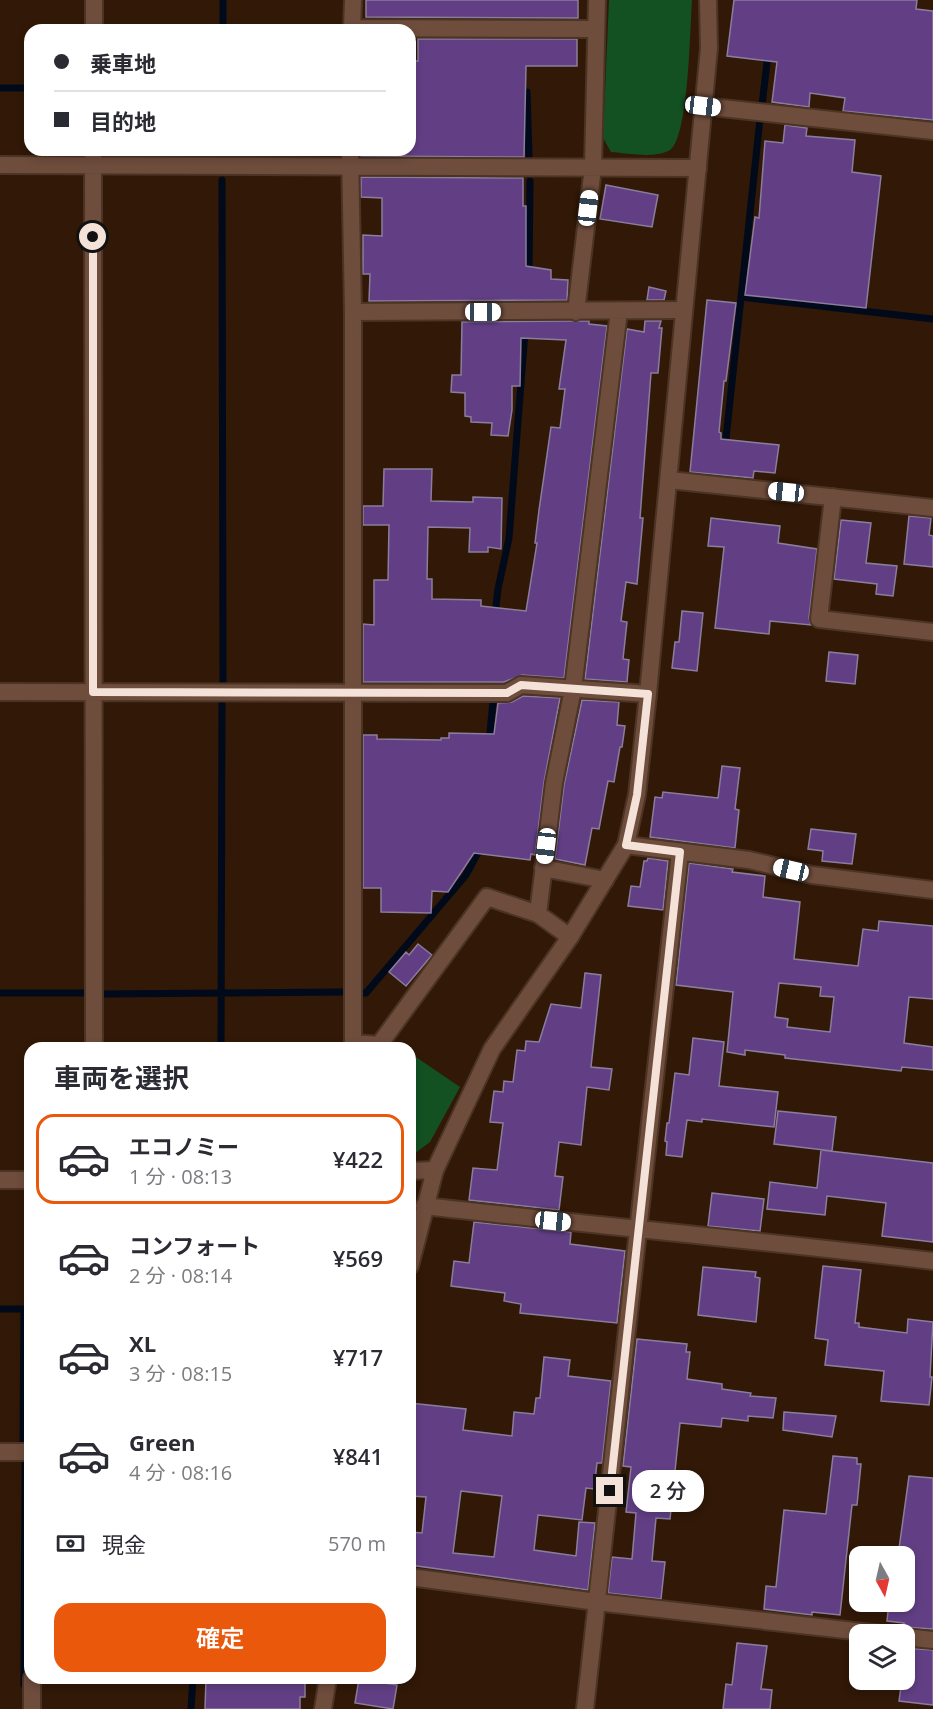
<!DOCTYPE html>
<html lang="ja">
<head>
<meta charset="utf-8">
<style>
  :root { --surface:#fff; --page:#f2f2f3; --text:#2b2b33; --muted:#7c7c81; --line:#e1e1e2; --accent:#ea580c }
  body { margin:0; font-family:"Open Sans","Noto Sans JP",sans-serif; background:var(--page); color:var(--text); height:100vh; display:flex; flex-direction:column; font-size:22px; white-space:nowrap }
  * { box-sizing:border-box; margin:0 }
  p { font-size:20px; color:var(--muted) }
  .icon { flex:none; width:33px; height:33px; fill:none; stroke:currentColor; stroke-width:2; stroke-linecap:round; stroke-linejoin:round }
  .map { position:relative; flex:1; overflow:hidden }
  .drawer { position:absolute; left:24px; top:1042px; width:392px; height:642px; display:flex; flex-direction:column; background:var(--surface); border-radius:18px; box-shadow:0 3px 9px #0003 }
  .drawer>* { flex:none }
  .top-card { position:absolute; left:24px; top:24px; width:392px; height:132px; border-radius:18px; box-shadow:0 3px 9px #0003; display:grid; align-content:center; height:132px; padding:0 30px; background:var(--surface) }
  .needle { width:39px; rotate:172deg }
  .buttons { position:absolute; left:849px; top:1546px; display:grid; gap:12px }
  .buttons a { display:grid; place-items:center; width:66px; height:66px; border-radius:12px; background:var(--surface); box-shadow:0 3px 9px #0003; font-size:30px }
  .end { position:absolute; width:27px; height:27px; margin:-14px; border:8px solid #f4e2d8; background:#111; box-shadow:0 0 0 3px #111 }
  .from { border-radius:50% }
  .bubble { position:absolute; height:42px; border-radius:18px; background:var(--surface); box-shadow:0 3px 9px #0003; font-size:20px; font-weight:600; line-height:42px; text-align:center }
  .car { position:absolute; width:18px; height:36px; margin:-18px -9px; border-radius:8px; box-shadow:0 0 4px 2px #0007; background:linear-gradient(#fff 24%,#345 0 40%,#fff 0 76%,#345 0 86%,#fff 0) }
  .top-card b { display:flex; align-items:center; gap:21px; height:57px; font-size:22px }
  .top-card b+b { border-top:2px solid var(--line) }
  .top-card i { width:15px; height:15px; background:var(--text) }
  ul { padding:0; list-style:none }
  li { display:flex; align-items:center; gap:18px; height:90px; margin:0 12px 9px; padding:0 18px; border:3px solid transparent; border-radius:18px }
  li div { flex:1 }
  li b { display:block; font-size:22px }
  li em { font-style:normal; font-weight:600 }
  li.active { border-color:var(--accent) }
  li>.icon { width:54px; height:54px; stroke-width:1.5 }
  h2 { padding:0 30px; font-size:27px; line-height:72px }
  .pay { display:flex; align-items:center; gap:15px; height:66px; padding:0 30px; font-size:22px }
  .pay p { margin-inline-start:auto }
  .primary-button { display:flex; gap:12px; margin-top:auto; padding:12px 30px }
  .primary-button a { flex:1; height:69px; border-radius:18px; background:var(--accent); color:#fff; font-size:24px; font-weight:600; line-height:69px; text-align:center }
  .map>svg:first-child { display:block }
</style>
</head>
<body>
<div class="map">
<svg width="933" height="1709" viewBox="0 0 933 1709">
  <rect width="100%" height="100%" fill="#311807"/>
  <path fill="#135123" d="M 609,0 L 692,0 C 690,26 689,137 670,150 C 655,159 627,153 611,152 L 603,138 Z
    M 410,1053 L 460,1087 L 430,1142 L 410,1157 Z"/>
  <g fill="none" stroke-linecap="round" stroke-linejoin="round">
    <path stroke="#000a1a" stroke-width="7" d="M 223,30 L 223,0
      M 0,88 L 30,88
      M 518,92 L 527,92 L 529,156
      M 762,105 L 768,54
      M 222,180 L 223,683
      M 529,273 L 530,181
      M 741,297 L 933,319
      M 725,448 L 760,119
      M 495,615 L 498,589 L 509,538 L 526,318
      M 489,743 L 493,701
      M 0,993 L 86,993
      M 360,993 L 366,993 L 466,875 L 481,847
      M 103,994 L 343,992
      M 221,1048 L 222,697
      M 0,1309 L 30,1309
      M 23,1444 L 24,1309
      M 24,1685 L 25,1460
      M 191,1709 L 193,1678"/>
  </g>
  <path fill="#623f85" stroke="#8b7d9c" stroke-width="1.5" fill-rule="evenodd" d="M 366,0 L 578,0 L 578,18 L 366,17 Z
    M 734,0 L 917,0 L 916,9 L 933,11 L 933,120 L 843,111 L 845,98 L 810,93 L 809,107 L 772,102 L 777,62 L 727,56 Z
    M 418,39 L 577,39 L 577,66 L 526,66 L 524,157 L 361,156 L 361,150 L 410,150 L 410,61 L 418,61 Z
    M 785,125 L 807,128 L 806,136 L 855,140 L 852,172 L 881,176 L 866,308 L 745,295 L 755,217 L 759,218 L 765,141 L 783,143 Z
    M 361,177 L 523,178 L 523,206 L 526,206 L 526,266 L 551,270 L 551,279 L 568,280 L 567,300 L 369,301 L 370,274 L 363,274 L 363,235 L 382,236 L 382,198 L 361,197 Z
    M 606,185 L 658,195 L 652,227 L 600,219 Z
    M 649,287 L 666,291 L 664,300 L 647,300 Z
    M 707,300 L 736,303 L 726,381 L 724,381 L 719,432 L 721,433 L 721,439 L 779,445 L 775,473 L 754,471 L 753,478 L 690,472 Z
    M 571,321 L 589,321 L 589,324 L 607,326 L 564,678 L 522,675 L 504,682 L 363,682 L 363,624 L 374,625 L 374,580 L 388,580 L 389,525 L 363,525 L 363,506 L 383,506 L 384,469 L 432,469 L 431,501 L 473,502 L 473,497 L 502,498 L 501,549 L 488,547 L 488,552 L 469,552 L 470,528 L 428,527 L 427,579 L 432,579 L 432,599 L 481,600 L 481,606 L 526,611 L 537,543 L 535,543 L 539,510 L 551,427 L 560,428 L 565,389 L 559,389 L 566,340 L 521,338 L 520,386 L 512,386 L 512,410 L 508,436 L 491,435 L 492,423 L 471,422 L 471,417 L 465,416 L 465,393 L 451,392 L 452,375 L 461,375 L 462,322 Z
    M 645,321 L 661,321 L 659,328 L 662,328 L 658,373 L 651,373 L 640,518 L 643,518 L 637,584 L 626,582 L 621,621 L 627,622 L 623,659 L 629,660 L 627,682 L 585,679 L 627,329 L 644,332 Z
    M 909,516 L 931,518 L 929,535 L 933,536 L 933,567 L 904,564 Z
    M 711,518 L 780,526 L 778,543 L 817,549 L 809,618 L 811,625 L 770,621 L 769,634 L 715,628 L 724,547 L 708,546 Z
    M 841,520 L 871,523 L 866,563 L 897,566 L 893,596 L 876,594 L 877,584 L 834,579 Z
    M 682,611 L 703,613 L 697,671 L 672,668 L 675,642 L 679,642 Z
    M 829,652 L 858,655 L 855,684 L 826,681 Z
    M 523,696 L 560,698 L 544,782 L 535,855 L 531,854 L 530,860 L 474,853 L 448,892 L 432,891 L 431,913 L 381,912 L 381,888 L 363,888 L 363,735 L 377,735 L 377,739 L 441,740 L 441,738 L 449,738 L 449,733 L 494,734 L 498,703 L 512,702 Z
    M 582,700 L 619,702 L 617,725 L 625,726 L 622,747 L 620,747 L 614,782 L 608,781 L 599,829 L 592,828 L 585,865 L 555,859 L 564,785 Z
    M 722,766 L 740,768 L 735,809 L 739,810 L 735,848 L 650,837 L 655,797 L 662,798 L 663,792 L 718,798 Z
    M 811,829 L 856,834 L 852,864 L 822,861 L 823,851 L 808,849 Z
    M 648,858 L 668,861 L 663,910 L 628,906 L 631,886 L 640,887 L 644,861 L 647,861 Z
    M 689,863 L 733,869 L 732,872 L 765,876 L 763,897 L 800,902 L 794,959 L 858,966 L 863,929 L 878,931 L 879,921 L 933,926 L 933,999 L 909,997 L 904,1043 L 933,1047 L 933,1070 L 902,1067 L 901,1071 L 785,1058 L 785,1055 L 745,1050 L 745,1055 L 727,1052 L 733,992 L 676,985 ZM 779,983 L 821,987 L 820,996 L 834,997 L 830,1032 L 787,1027 L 788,1019 L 775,1017 Z
    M 418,944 L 432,955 L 406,986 L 389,972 L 406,952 L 409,955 Z
    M 585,973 L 601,975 L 591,1067 L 612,1069 L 609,1090 L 587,1087 L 581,1145 L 559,1142 L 555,1176 L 563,1177 L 559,1210 L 469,1200 L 473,1168 L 497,1170 L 503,1123 L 490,1122 L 494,1091 L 503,1092 L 504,1081 L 513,1082 L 517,1050 L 525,1051 L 526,1041 L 539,1042 L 551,1004 L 581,1008 Z
    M 693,1038 L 724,1042 L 719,1086 L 778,1092 L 774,1127 L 702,1119 L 702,1122 L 687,1120 L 682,1157 L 666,1155 L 667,1142 L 665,1141 L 667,1123 L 669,1123 L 675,1073 L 689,1075 Z
    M 778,1111 L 836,1117 L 832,1151 L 774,1144 Z
    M 821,1150 L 933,1163 L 933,1242 L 882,1236 L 886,1203 L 827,1196 L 825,1215 L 767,1209 L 770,1182 L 817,1188 Z
    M 712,1193 L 764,1199 L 760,1231 L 708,1226 Z
    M 474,1222 L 571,1232 L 570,1244 L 625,1251 L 617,1323 L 520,1313 L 521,1304 L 504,1301 L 505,1293 L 451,1286 L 454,1261 L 469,1263 Z
    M 823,1266 L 861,1270 L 855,1323 L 859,1323 L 859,1327 L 907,1333 L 908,1319 L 933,1322 L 930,1377 L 932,1377 L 929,1405 L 881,1401 L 884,1371 L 825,1365 L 828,1340 L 815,1338 Z
    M 703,1267 L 756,1272 L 755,1277 L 760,1278 L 756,1322 L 698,1315 Z
    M 637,1339 L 687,1344 L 686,1352 L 690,1352 L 687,1379 L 722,1384 L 722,1389 L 751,1393 L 750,1396 L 776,1398 L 773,1418 L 748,1416 L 748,1421 L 722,1418 L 721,1427 L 680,1423 L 670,1519 L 656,1518 L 652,1561 L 665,1562 L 661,1599 L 608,1593 L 612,1557 L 632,1559 L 636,1513 L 626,1512 L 631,1467 L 623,1466 Z
    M 544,1357 L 570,1360 L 568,1376 L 611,1381 L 602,1463 L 597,1463 L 594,1489 L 586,1488 L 582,1520 L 538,1515 L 534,1550 L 576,1556 L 579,1522 L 595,1523 L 588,1590 L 410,1565 L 410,1532 L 422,1533 L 426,1497 L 410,1496 L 410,1403 L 466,1409 L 463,1430 L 512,1436 L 514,1412 L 534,1414 L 536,1398 L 540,1398 ZM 461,1491 L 502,1496 L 494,1557 L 453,1553 Z
    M 784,1412 L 836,1416 L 832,1437 L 783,1430 Z
    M 833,1456 L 857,1458 L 857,1464 L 861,1464 L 857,1505 L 852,1505 L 840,1615 L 812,1612 L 812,1615 L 764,1609 L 766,1586 L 776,1587 L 784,1510 L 826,1514 Z
    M 909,1476 L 933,1478 L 933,1629 L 904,1627 L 904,1623 L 887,1621 L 889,1602 L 904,1602 L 906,1596 L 910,1558 L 898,1556 Z
    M 737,1643 L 767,1646 L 761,1689 L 772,1690 L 770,1709 L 723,1709 L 726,1684 L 732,1685 Z
    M 904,1648 L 933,1650 L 933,1705 L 899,1701 L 902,1680 L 904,1680 Z
    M 206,1678 L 305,1678 L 305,1697 L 300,1697 L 300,1709 L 205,1709 Z
    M 359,1679 L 397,1685 L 393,1709 L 355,1703 Z"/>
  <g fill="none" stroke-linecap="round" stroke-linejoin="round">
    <g stroke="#4c3424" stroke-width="20">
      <path id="minor" d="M 352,28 L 596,29
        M 94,30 L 94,0
        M 352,30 L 353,0
        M 703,106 L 933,131
        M 93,150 L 94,1048
        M 350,150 L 353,312 L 353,1043 L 351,1048
        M 0,165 L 698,168
        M 353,312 L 684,310
        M 576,312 L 593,167 L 597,0
        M 669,480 L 933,508
        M 833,497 L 819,619 L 933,632
        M 0,692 L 507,693 L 521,685 L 648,694
        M 626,845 L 749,860 L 812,875 L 933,890
        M 543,868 L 605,880
        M 538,914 L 554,783 L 573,689 L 619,311
        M 353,1043 L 379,1045 L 487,897 L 538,914 L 570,937
        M 410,1171 L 435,1170
        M 0,1180 L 30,1180
        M 424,1206 C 593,1225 763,1241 933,1261
        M 0,1452 L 30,1452
        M 410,1577 L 597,1602 L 890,1635
        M 904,1637 L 933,1640
        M 32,1709 L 32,1678
        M 585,1709 L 680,852"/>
    </g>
    <g stroke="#4c3424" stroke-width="20">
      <path id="tertiary" d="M 410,1266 L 435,1170 L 492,1049 L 570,937 L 626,845 L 637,795 L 648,694 L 709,48 L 708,0
        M 323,1709 L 328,1678"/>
    </g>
    <use href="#minor" stroke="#6f4d3d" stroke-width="16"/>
    <use href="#tertiary" stroke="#6f4d3d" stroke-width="16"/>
  </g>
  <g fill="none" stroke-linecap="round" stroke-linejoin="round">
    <path stroke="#f4e2d8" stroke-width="8" d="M 93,237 L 93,692 L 507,693 L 521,685 L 648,694 L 637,795 L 626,845 L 680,852 L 610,1491"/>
  </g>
</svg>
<div class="buttons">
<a><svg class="needle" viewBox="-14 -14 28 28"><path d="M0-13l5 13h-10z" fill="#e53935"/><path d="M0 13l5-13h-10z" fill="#7c7c81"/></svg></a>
<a><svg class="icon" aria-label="layers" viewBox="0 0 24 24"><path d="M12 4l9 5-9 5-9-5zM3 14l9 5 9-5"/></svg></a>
</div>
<i class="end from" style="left:93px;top:237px"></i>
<i class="end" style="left:610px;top:1491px"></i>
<div class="bubble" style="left:632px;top:1470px;width:72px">2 分</div>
<i class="car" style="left:703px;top:106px;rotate:97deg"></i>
<i class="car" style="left:588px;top:208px;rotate:7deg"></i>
<i class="car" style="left:483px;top:312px;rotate:90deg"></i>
<i class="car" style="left:786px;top:492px;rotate:276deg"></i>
<i class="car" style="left:546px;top:846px;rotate:187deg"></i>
<i class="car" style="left:791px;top:870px;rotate:283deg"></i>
<i class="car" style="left:553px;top:1221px;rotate:96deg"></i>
<div class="top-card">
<b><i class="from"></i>乗車地</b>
<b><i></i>目的地</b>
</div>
<section class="drawer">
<h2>車両を選択</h2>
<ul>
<li class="active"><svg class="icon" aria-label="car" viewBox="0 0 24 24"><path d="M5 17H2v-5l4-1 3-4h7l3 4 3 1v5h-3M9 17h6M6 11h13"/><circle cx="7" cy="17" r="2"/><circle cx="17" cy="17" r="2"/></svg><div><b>エコノミー</b><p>1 分 · 08:13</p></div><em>¥422</em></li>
<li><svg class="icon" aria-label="car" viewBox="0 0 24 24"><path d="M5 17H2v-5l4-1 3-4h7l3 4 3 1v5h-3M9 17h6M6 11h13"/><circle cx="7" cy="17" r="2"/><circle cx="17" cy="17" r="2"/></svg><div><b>コンフォート</b><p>2 分 · 08:14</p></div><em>¥569</em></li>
<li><svg class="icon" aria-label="car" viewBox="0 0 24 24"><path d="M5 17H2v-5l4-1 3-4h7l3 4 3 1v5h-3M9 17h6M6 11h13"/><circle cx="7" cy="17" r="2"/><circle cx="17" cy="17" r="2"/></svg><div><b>XL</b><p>3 分 · 08:15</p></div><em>¥717</em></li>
<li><svg class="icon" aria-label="car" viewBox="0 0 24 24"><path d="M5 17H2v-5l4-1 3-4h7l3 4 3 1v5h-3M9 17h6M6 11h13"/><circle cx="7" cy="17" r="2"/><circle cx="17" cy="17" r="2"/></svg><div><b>Green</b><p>4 分 · 08:16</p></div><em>¥841</em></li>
</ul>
<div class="pay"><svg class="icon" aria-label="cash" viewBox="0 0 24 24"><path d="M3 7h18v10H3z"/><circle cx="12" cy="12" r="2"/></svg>現金<p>570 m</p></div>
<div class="primary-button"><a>確定</a></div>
</section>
</div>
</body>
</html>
